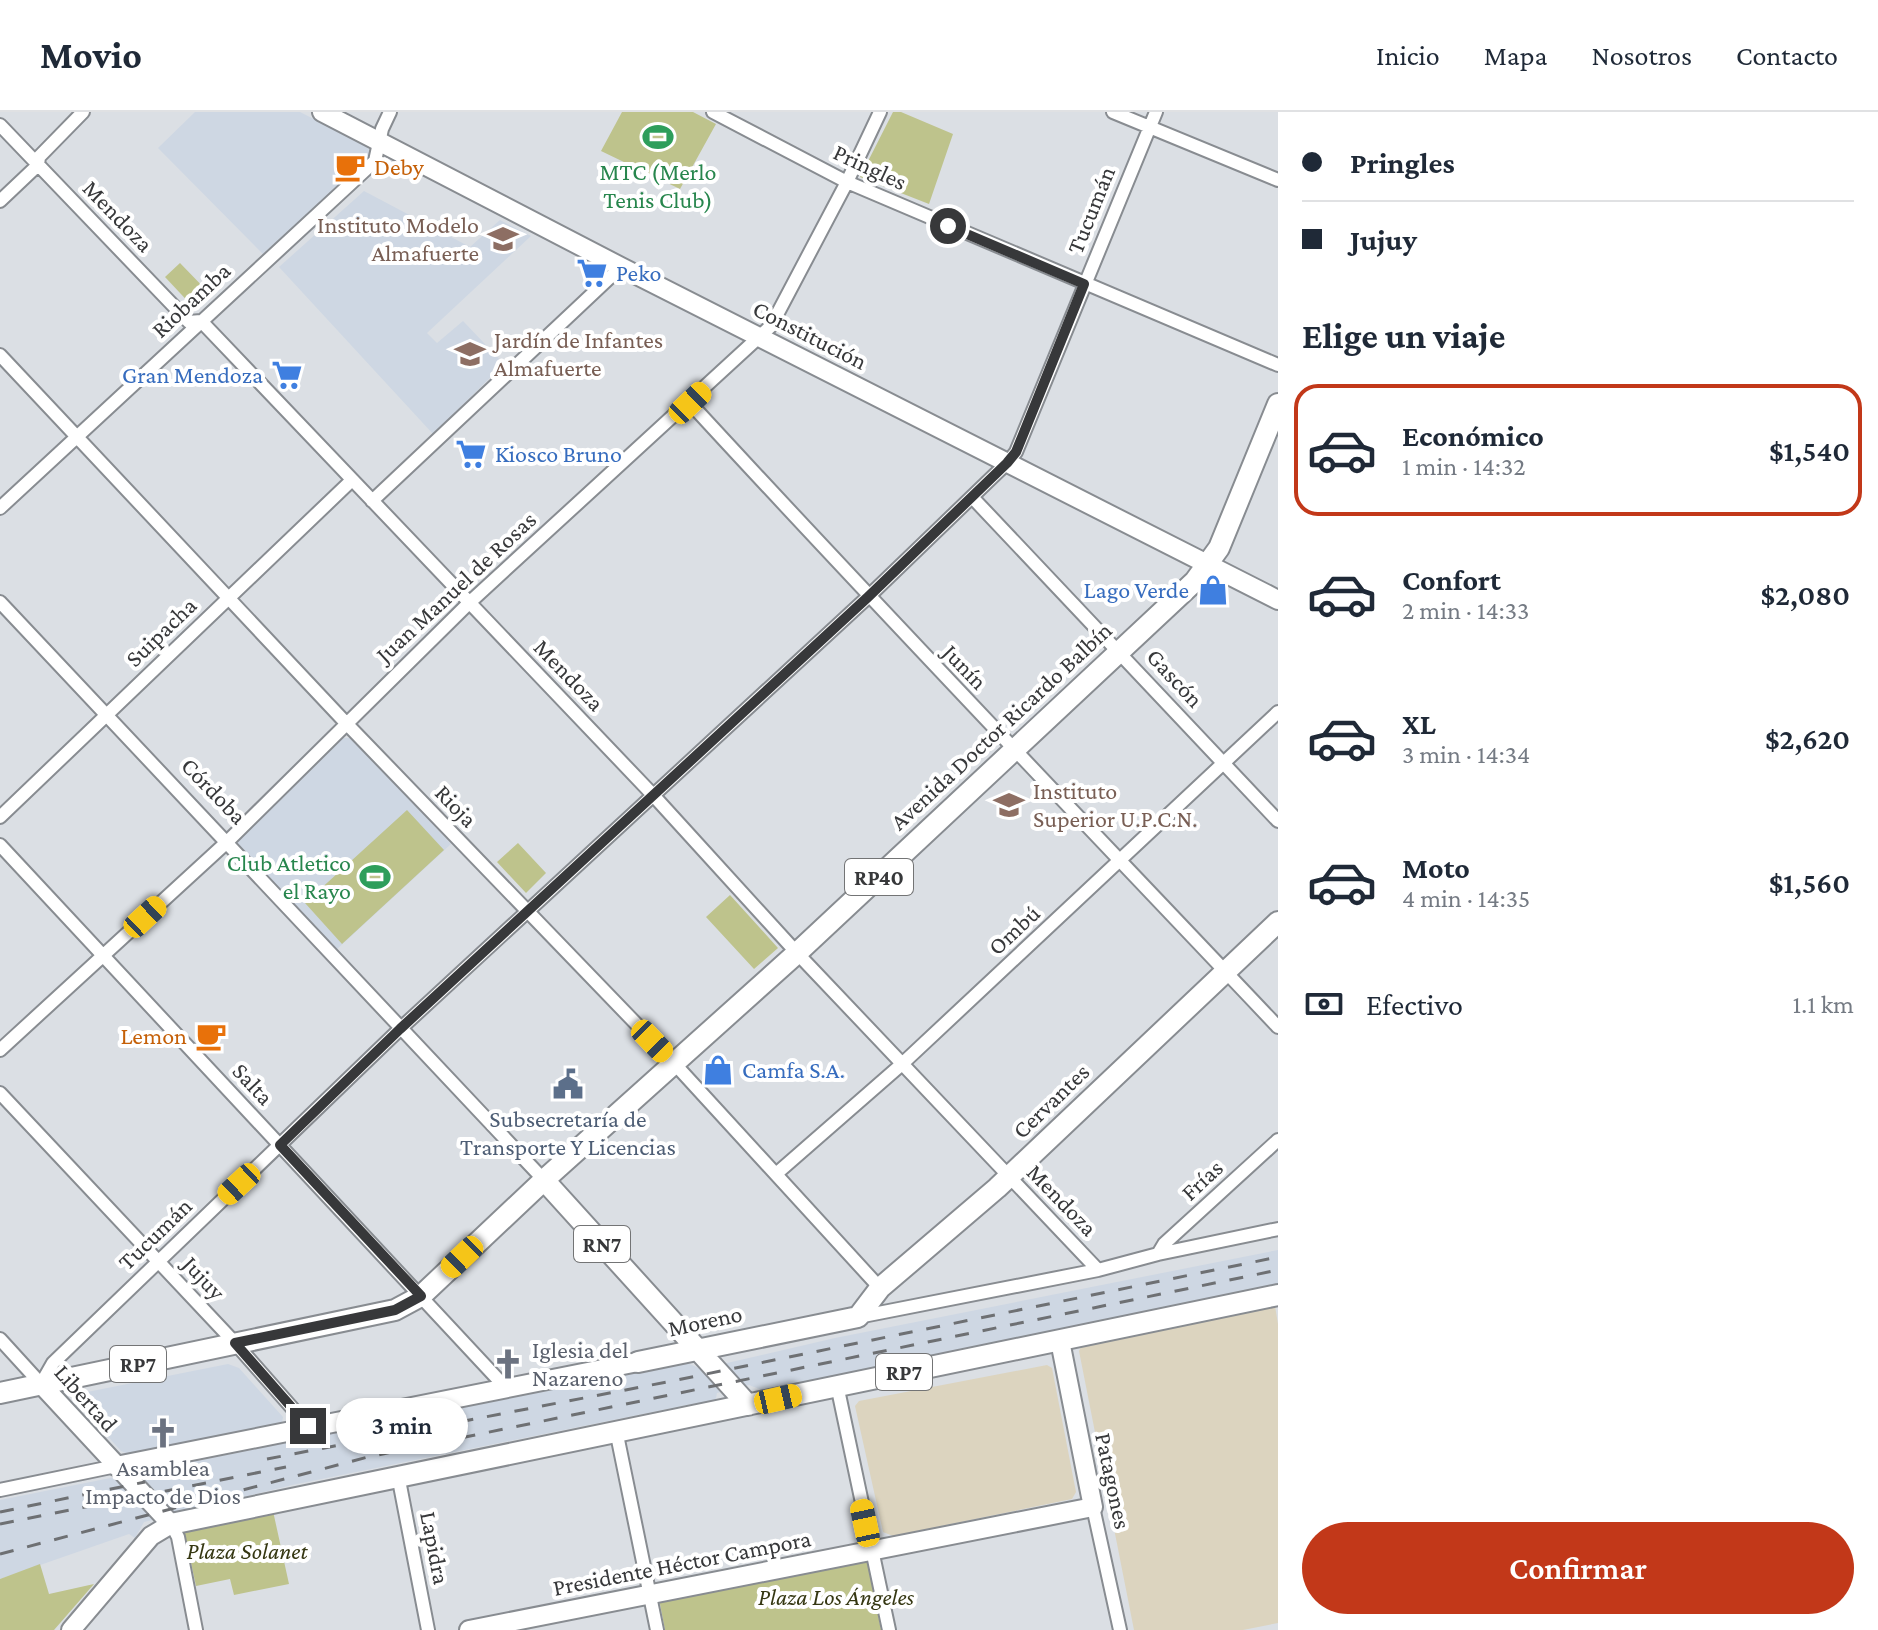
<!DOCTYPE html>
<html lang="es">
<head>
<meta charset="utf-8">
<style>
  :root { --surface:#fff; --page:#f2f2f3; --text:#1f2937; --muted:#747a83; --line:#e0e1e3; --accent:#c23819 }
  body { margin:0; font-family:"Crimson Pro",serif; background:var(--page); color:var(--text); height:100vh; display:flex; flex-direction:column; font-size:30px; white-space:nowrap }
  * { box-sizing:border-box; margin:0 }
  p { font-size:26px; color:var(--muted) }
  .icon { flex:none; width:44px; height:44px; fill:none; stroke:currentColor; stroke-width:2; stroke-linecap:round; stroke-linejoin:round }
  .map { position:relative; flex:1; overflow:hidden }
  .side { display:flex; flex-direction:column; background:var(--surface); width:600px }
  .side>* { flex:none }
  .top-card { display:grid; align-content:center; height:176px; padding:0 24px; background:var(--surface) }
  .end { position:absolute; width:36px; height:36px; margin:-18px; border:10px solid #37383a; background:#fff; box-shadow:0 0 0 4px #fff }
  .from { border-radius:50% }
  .bubble { position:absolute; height:56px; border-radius:28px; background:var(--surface); box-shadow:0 2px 6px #0004; font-size:26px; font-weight:600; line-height:56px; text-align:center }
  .car { position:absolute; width:24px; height:48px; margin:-24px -12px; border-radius:10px; box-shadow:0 0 6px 2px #0007; background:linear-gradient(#f5c518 24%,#345 0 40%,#f5c518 0 76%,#345 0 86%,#f5c518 0) }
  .top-card b { display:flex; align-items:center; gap:28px; height:76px; font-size:30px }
  .top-card b+b { border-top:2px solid var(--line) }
  .top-card i { width:20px; height:20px; background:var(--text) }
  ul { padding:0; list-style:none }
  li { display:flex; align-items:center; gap:24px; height:132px; margin:0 16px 12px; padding:0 8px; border:4px solid transparent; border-radius:24px }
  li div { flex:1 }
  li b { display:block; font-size:30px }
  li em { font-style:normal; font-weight:600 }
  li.current { border-color:var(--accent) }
  li>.icon { width:72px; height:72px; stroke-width:1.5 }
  h2 { padding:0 24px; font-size:36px; line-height:96px }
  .pay { display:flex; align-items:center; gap:20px; height:88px; padding:0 24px; font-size:30px }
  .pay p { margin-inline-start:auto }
  .primary-button { display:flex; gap:16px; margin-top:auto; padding:16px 24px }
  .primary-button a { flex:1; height:92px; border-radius:48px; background:var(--accent); color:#fff; font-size:32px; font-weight:600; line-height:92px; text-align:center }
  header { display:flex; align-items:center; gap:48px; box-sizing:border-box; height:112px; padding:0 40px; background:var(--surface); border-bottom:2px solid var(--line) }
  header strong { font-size:38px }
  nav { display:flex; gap:44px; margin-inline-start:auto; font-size:28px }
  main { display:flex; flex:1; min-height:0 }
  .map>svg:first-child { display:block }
</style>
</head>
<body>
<header>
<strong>Movio</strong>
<nav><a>Inicio</a><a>Mapa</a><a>Nosotros</a><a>Contacto</a></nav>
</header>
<main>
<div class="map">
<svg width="1278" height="1518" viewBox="0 0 1278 1518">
  <rect width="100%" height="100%" fill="#dbdfe4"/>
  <path fill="#ced7e3" d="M 195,0 L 300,0 L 367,34 L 370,40 L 368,46 L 263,142 L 158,36 Z
    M 364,79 L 470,135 L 500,108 L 531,124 L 427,221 L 437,231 L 463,209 L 504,252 L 433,322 L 279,155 Z
    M 340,626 L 351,626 L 451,732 L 335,839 L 236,733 L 235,723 Z
    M 1278,1138 L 1278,1173 L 765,1279 L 749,1273 L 717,1281 L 715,1291 L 692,1292 L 292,1373 L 144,1410 L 135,1426 L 129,1422 L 0,1467 L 0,1388 L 687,1251 L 701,1257 L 835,1226 Z
    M 228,1252 L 239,1256 L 283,1305 L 282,1310 L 128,1342 L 121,1339 L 75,1288 L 77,1282 Z"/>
  <path fill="#dcd4bf" d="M 1275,1194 L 1278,1212 L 1278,1511 L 1243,1518 L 1134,1518 L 1079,1239 L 1082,1233 Z
    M 1047,1253 L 1052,1256 L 1076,1380 L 1072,1387 L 893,1424 L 883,1420 L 855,1294 L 859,1289 Z"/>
  <path fill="#bec38c" d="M 622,0 L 693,0 L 716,12 L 680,77 L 601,39 Z
    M 893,0 L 901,0 L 953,22 L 929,92 L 860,65 Z
    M 180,151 L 210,182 L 195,197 L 165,165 Z
    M 407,698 L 444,738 L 342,832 L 305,791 Z
    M 518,731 L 546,761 L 526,781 L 497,750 Z
    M 730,783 L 778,836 L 754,857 L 706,805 Z
    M 273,1399 L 289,1472 L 234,1483 L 230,1467 L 196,1474 L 184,1418 Z
    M 867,1446 L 881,1518 L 665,1518 L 659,1487 Z
    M 40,1452 L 49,1482 L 94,1472 L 54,1518 L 0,1518 L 0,1467 Z"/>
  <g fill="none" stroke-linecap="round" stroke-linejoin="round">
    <g stroke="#888c91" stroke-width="16">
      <path id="street" d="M 713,0 L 847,70 L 1278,253
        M 1113,0 L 1278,68
        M 0,13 L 189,210 L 201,209 L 653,683 L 797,841 L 1098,1158
        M 0,89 L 38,53 L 39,45 L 83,0
        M 0,243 L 345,610 L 673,950 L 880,1176
        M 690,291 C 883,501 1081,707 1278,915
        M 972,385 L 1278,709
        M 372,389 L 621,155
        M 0,396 L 375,49 L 382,17 L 390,0
        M 0,490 L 544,1068
        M 0,705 L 352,368
        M 0,733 L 506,1276
        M 0,938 L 227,730 L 469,491 L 771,214 L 847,70 L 880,0
        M 0,981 L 235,1231 L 308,1314
        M 776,1062 L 902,952 L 1278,600
        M 1158,1142 L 1164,1132 L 1278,1028
        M 858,1205 L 1098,1158 L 1158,1142 L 1278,1117
        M 0,1227 L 41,1272 L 53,1251 L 400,917 L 868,485 L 1007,351 L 1016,340 L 1156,0
        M 837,1273 L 889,1518
        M 616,1318 L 657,1518
        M 398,1363 L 428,1518
        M 0,1378 L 116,1354
        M 1093,1395 L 1120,1518
        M 171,1412 L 178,1425 L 196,1518"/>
    </g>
    <g stroke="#888c91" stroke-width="22">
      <path id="secondary" d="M 322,0 L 621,155 L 1278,488
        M 41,1272 L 171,1412 L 151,1424 L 71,1518
        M 116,1354 L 638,1250
        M 469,1518 L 1093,1395 L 1060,1229"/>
    </g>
    <g stroke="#888c91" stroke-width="24">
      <path id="primary" d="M 544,1068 L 748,1293
        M 638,1250 L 858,1205 L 880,1176 L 997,1076 L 1278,810
        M 0,1281 L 395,1198 L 421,1184 L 544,1068 L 797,841 L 1195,469 L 1219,436 L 1278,292
        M 171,1412 L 1278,1183"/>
    </g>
    <use href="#street" stroke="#fff" stroke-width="12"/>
    <use href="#secondary" stroke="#fff" stroke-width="18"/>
    <use href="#primary" stroke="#fff" stroke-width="20"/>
    <path stroke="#6e7073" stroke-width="3" stroke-dasharray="14 14" stroke-linecap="butt" d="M 267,1347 L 672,1269 L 1278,1145
      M 0,1400 L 145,1370
      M 0,1412 L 286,1355
      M 0,1442 L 368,1345 L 1278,1158"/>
  </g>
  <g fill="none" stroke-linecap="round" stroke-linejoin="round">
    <path stroke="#37383a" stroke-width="10" d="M 308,1314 L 235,1231 L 395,1198 L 421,1184 L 280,1033 L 400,917 L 868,485 L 1007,351 L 1016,340 L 1084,172 L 948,114"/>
  </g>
  <defs>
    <g id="stadium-bare" transform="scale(2.4)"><path d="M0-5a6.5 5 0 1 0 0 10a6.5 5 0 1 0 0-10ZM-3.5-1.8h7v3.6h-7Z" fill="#2e9e5b" stroke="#fff" stroke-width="2.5" paint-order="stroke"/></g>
    <g id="cafe-bare" transform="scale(2.4)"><path d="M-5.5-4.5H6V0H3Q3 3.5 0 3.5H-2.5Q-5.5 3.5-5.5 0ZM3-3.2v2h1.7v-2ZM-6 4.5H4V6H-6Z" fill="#e8710a" stroke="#fff" stroke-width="2.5" paint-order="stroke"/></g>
    <g id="school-bare" transform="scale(2.4)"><path d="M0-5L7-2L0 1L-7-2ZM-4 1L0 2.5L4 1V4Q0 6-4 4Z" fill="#8d6e63" stroke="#fff" stroke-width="2.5" paint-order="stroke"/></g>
    <g id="supermarket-bare" transform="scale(2.4)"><path d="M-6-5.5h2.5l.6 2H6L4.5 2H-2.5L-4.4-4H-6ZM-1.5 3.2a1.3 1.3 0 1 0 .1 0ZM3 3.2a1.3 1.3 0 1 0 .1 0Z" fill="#3f7fe0" stroke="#fff" stroke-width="2.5" paint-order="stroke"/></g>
    <g id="shop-bare" transform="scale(2.4)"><path d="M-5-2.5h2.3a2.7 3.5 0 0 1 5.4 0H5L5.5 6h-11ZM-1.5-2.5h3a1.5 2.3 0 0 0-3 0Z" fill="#3f7fe0" stroke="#fff" stroke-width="2.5" paint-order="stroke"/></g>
    <g id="civic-bare" transform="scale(2.4)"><path d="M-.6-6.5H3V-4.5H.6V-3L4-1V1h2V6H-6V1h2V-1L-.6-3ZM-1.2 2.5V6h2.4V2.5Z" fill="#5c6f8a" stroke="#fff" stroke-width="2.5" paint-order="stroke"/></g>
    <g id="church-bare" transform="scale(2.4)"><path d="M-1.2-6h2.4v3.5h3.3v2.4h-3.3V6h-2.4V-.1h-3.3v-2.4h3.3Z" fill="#6b7280" stroke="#fff" stroke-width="2.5" paint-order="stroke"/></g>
  </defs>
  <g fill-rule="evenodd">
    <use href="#stadium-bare" x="658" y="25"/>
    <use href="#cafe-bare" x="350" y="55"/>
    <use href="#school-bare" x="503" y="127"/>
    <use href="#supermarket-bare" x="592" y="161"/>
    <use href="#school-bare" x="470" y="242"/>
    <use href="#supermarket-bare" x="287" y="263"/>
    <use href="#supermarket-bare" x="471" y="342"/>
    <use href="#shop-bare" x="1213" y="478"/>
    <use href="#school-bare" x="1009" y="693"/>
    <use href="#stadium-bare" x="375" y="765"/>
    <use href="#cafe-bare" x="211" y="924"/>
    <use href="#shop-bare" x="718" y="958"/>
    <use href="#civic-bare" x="568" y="972"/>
    <use href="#church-bare" x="508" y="1252"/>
    <use href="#church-bare" x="163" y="1321"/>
  </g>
  <g text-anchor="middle" stroke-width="8" stroke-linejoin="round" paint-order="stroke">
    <g fill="#fff" stroke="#737475" stroke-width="2">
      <rect x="845" y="747" width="68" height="36" rx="6"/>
      <rect x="574" y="1114" width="56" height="36" rx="6"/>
      <rect x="110" y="1234" width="56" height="36" rx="6"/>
      <rect x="876" y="1242" width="56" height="36" rx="6"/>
    </g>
    <g font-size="22" font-weight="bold" fill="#37383a">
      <text x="879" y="773">RP40</text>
      <text x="602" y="1140">RN7</text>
      <text x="138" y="1260">RP7</text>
      <text x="904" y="1268">RP7</text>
    </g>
    <g font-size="24" fill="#c56008" stroke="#fff" text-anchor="start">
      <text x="374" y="63">Deby</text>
      <text x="187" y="932" text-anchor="end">Lemon</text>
    </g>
    <g font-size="24" fill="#37383a" stroke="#fff">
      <text transform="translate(870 55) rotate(25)" y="8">Pringles</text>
      <text transform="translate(1091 98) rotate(-68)" y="8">Tucumán</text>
      <text transform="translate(118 104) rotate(46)" y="8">Mendoza</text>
      <text transform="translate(191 188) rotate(-43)" y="8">Riobamba</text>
      <text transform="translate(810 223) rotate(27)" y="8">Constitución</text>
      <text transform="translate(456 475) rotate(-43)" y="8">Juan Manuel de Rosas</text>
      <text transform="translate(161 520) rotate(-44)" y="8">Suipacha</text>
      <text transform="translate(965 555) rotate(46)" y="8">Junín</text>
      <text transform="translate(569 563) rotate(46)" y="8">Mendoza</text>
      <text transform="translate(1175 566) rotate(47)" y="8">Gascón</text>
      <text transform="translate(1001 614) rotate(-43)" y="8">Avenida Doctor Ricardo Balbín</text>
      <text transform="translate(214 679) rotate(46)" y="8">Córdoba</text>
      <text transform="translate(456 694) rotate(46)" y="8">Rioja</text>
      <text transform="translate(1014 818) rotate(-43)" y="8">Ombú</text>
      <text transform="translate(253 972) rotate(47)" y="8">Salta</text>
      <text transform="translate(1051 989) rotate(-44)" y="8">Cervantes</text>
      <text transform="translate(1202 1068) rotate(-43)" y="8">Frías</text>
      <text transform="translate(1062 1088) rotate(46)" y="8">Mendoza</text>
      <text transform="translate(155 1122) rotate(-44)" y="8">Tucumán</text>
      <text transform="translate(204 1166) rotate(47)" y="8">Jujuy</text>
      <text transform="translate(705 1209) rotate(-12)" y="8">Moreno</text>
      <text transform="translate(86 1286) rotate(48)" y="8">Libertad</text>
      <text transform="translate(1113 1369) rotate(78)" y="8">Patagones</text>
      <text transform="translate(435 1436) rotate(79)" y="8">Lapidra</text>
      <text transform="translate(682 1451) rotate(-11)" y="8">Presidente Héctor Campora</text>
    </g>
    <g font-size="24" fill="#27864d" stroke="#fff">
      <text x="658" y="68">MTC (Merlo<tspan x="658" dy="28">Tenis Club)</tspan></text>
      <text x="351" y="759" text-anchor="end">Club Atletico<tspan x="351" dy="28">el Rayo</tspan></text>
    </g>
    <g font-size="24" fill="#785e54" stroke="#fff" text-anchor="start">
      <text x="479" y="121" text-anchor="end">Instituto Modelo<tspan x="479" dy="28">Almafuerte</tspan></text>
      <text x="494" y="236">Jardín de Infantes<tspan x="494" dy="28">Almafuerte</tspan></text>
      <text x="1033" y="687">Instituto<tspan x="1033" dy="28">Superior U.P.C.N.</tspan></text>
    </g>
    <g font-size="24" fill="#366cbe" stroke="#fff" text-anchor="start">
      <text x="616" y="169">Peko</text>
      <text x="263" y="271" text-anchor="end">Gran Mendoza</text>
      <text x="495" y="350">Kiosco Bruno</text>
      <text x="1189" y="486" text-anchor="end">Lago Verde</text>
      <text x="742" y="966">Camfa S.A.</text>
    </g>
    <g font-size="24" fill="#4e5e75" stroke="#fff">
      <text x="568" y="1015">Subsecretaría de<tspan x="568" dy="28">Transporte Y Licencias</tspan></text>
    </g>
    <g font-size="24" fill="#5b616d" stroke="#fff" text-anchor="start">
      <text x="532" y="1246">Iglesia del<tspan x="532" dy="28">Nazareno</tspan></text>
      <text x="163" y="1364" text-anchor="middle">Asamblea<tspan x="163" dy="28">Impacto de Dios</tspan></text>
    </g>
    <g font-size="24" font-style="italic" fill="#353712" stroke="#fff">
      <text x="247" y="1447">Plaza Solanet</text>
      <text x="836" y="1493">Plaza Los Ángeles</text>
    </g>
  </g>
</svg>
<i class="end from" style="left:948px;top:114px"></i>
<i class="end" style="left:308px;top:1314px"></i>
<div class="bubble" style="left:336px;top:1286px;width:132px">3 min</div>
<i class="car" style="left:690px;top:291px;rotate:46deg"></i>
<i class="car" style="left:145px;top:805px;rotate:47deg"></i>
<i class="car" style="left:652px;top:929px;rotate:136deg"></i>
<i class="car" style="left:239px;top:1072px;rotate:227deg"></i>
<i class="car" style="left:462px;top:1145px;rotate:226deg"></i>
<i class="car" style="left:778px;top:1287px;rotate:77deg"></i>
<i class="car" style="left:865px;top:1411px;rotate:348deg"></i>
</div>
<section class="side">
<div class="top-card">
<b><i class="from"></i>Pringles</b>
<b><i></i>Jujuy</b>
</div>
<h2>Elige un viaje</h2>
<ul>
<li class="current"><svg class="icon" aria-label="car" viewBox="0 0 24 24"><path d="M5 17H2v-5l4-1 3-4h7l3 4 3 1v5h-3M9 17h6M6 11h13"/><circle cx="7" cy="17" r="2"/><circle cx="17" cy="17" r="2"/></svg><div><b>Económico</b><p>1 min · 14:32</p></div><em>$1,540</em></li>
<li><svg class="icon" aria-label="car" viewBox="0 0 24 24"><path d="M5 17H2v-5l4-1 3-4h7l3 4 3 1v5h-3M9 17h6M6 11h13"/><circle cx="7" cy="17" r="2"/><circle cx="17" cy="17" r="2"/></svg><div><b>Confort</b><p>2 min · 14:33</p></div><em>$2,080</em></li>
<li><svg class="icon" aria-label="car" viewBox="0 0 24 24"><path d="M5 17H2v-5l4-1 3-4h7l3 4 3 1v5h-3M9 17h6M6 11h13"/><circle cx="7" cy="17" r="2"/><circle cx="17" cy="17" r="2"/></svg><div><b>XL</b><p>3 min · 14:34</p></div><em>$2,620</em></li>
<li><svg class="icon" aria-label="car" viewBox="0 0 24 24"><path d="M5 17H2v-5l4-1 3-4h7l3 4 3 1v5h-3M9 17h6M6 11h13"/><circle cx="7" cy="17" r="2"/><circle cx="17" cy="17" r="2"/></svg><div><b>Moto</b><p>4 min · 14:35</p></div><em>$1,560</em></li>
</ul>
<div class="pay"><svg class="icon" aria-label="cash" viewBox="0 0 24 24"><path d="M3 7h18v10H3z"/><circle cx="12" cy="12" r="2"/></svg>Efectivo<p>1.1 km</p></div>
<div class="primary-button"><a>Confirmar</a></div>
</section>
</main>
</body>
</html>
